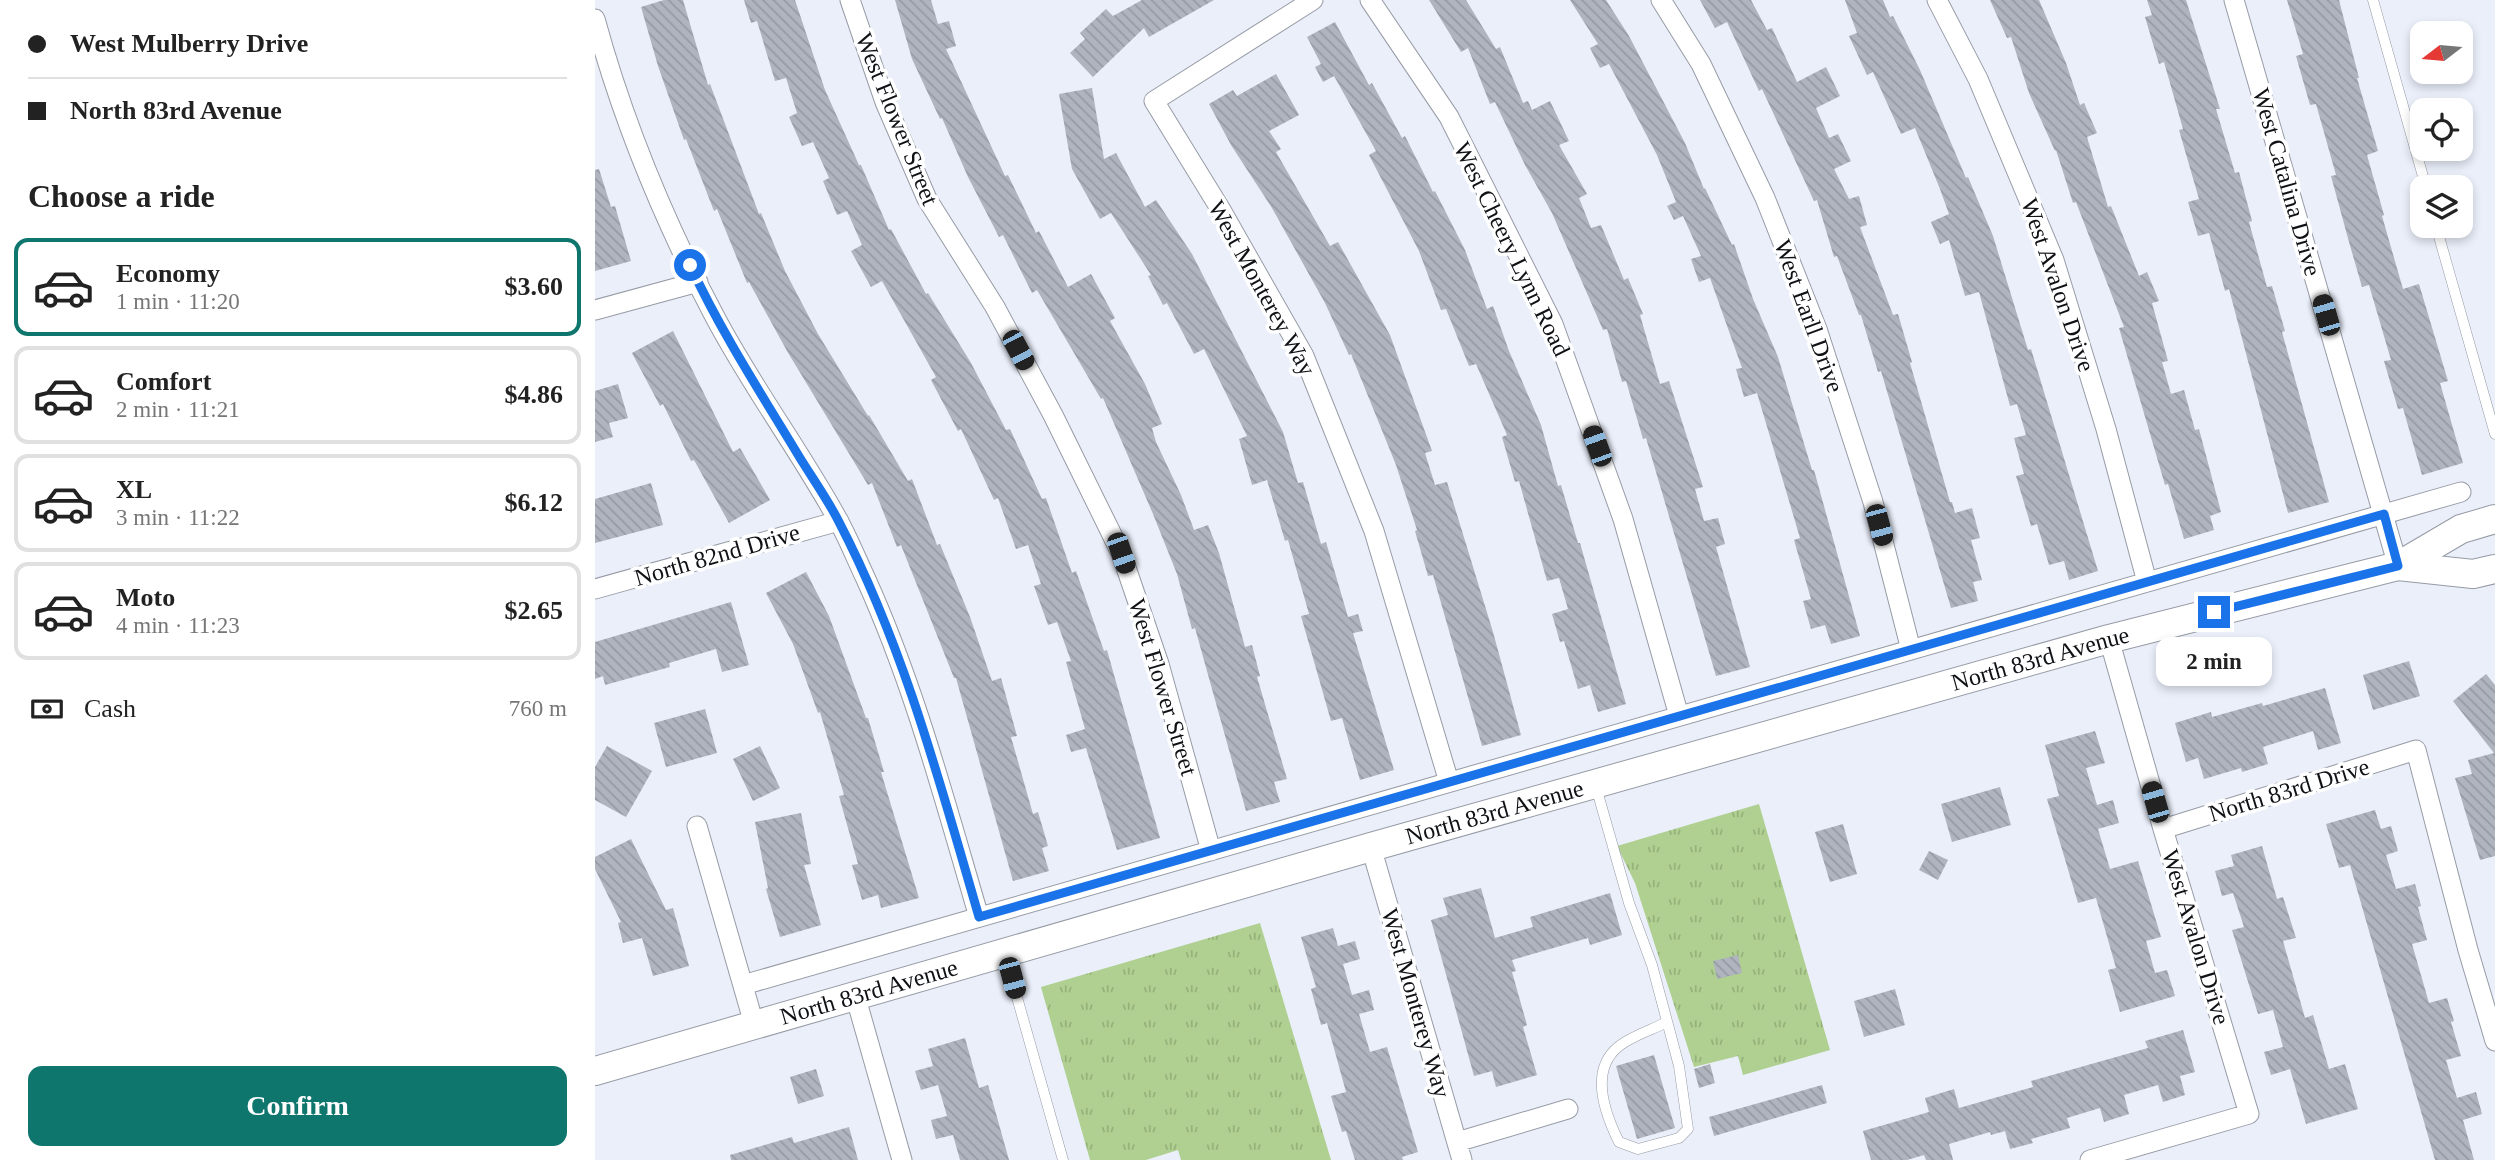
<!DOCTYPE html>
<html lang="en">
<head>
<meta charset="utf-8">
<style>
  :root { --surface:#fff; --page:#f6f6f6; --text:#222; --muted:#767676; --line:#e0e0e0; --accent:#0f766e }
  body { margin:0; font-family:Georgia,serif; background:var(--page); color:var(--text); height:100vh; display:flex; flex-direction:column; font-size:26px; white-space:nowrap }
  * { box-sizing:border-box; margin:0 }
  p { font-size:23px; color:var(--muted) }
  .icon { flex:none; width:38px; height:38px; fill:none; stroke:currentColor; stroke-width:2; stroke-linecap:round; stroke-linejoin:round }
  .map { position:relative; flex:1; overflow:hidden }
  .side { display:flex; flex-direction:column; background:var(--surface); width:595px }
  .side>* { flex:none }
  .top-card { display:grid; align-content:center; height:154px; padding:0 28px; background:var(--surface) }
  .needle { width:46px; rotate:254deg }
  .fabs { position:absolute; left:1815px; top:21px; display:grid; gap:14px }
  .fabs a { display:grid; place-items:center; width:63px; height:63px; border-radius:14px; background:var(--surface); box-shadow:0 4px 10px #0003; font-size:35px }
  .end { position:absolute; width:32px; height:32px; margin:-16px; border:9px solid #1a73e8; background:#fff; box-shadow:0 0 0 4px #fff }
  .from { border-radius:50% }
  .bubble { position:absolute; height:49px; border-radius:14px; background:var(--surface); box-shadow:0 4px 10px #0003; font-size:23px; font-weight:600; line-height:49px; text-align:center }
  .car { position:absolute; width:21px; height:42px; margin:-21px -10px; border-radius:9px; box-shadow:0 0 5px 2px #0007; background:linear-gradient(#222 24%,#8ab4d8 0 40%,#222 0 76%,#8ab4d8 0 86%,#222 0) }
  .top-card b { display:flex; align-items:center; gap:24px; height:66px; font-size:26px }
  .top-card b+b { border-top:2px solid var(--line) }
  .top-card i { width:18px; height:18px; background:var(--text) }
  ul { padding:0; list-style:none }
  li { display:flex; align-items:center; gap:21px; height:98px; margin:0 14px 10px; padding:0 14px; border:4px solid var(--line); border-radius:14px }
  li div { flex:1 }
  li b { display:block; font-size:26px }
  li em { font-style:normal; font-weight:600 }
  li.current { border-color:var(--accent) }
  li>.icon { width:63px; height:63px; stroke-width:1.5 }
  h2 { padding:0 28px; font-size:32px; line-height:84px }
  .pay { display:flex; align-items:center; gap:18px; height:77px; padding:0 28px; font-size:26px }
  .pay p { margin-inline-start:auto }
  .primary-button { display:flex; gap:14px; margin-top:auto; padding:14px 28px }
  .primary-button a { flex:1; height:80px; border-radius:14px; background:var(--accent); color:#fff; font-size:28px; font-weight:600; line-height:80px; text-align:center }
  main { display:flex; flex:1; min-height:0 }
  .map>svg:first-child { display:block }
</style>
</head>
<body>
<main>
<section class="side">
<div class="top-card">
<b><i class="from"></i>West Mulberry Drive</b>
<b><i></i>North 83rd Avenue</b>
</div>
<h2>Choose a ride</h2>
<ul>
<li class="current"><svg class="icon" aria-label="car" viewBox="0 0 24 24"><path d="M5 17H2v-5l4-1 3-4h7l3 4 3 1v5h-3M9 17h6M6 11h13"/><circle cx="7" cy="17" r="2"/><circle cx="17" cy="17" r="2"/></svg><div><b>Economy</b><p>1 min · 11:20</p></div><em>$3.60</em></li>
<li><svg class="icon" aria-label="car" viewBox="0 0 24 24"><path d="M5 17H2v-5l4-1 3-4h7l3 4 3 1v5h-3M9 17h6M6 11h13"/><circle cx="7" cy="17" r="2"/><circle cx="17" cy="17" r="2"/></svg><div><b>Comfort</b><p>2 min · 11:21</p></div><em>$4.86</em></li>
<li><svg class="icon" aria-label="car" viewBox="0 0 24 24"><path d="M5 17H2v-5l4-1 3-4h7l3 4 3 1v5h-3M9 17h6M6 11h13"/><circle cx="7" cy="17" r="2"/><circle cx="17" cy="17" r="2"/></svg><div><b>XL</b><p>3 min · 11:22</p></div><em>$6.12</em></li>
<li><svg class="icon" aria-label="car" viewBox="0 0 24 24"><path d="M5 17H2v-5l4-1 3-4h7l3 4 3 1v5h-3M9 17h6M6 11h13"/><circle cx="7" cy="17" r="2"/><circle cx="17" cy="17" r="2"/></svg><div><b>Moto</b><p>4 min · 11:23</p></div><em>$2.65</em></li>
</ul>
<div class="pay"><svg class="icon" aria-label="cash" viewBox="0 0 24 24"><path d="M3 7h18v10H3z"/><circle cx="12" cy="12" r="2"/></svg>Cash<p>760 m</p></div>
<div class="primary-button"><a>Confirm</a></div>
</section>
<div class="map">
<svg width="1900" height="1160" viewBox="0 0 1900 1160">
  <defs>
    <pattern id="grass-tufts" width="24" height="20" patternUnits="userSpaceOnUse" patternTransform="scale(1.75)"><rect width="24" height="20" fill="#afd090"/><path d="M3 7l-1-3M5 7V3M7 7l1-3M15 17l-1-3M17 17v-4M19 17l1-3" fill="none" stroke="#95b27b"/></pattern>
    <pattern id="building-back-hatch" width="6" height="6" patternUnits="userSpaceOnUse" patternTransform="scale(1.75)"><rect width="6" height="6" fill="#afb4bf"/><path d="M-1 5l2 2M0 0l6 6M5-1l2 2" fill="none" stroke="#959aa3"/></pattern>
  </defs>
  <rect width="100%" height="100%" fill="#eaeffa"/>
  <path fill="url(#grass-tufts)" d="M 1164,804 L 1235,1050 L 1148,1075 L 1143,1056 L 1099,1067 L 1040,883 L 1022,846 Z
    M 665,923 L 736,1160 L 586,1160 L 583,1150 L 551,1160 L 495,1160 L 446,987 Z"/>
  <path fill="url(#building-back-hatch)" d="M 69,0 L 88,0 L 113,85 L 115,84 L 164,214 L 166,213 L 190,271 L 223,334 L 273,416 L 274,415 L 313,481 L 317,479 L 342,545 L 345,544 L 375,617 L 397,681 L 406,678 L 422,736 L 416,737 L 438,814 L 443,812 L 453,846 L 447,848 L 454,871 L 418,881 L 361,678 L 359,678 L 306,545 L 302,547 L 277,483 L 273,485 L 192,351 L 154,282 L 152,283 L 122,209 L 119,211 L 91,139 L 89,140 L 63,66 L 46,7 Z
    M 149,0 L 200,0 L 230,90 L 264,165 L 266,165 L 294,230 L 296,229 L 331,294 L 333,293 L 376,363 L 411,430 L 415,429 L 447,499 L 451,498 L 477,573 L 481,571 L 509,651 L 512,650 L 565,838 L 522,850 L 491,748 L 476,752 L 471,735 L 490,729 L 471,662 L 476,661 L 462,622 L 453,625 L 439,586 L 446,584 L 433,545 L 421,549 L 403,498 L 399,500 L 366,429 L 363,431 L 336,380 L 341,377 L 287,281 L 276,287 L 256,251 L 267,245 L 252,211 L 242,215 L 228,181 L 234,178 L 218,142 L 207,146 L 194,117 L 202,113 L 191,78 L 180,81 L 162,21 L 156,23 Z
    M 300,0 L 336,0 L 343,24 L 354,21 L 361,46 L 351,49 L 410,176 L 413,175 L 441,233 L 444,231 L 473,287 L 496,274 L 520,318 L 515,321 L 550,384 L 567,424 L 557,428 L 561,442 L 586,495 L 599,530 L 613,525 L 624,553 L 650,647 L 657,645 L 665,676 L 662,677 L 692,779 L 679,782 L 685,802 L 651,811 L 600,628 L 597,629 L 582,574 L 558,514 L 508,398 L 506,399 L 442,290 L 437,293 L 408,235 L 404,237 L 373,177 L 347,118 L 345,119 L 317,59 Z
    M 547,0 L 619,0 L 554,37 L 549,28 L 498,77 L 475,53 L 490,39 L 485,33 L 511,9 L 518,16 Z
    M 834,0 L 871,0 L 901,49 L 905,47 L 928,103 L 933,101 L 937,110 L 955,101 L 974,141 L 964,145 L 992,194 L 984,198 L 996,228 L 1006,225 L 1029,280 L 1033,278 L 1048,314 L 1045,315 L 1065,384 L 1074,381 L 1108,487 L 1100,489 L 1109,521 L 1123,518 L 1130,544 L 1121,547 L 1155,667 L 1121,676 L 1051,438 L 1048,439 L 1031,381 L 1027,382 L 1012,329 L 1008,330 L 957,213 L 930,165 L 900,102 L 895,104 L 873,48 L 866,52 Z
    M 975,0 L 1011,0 L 1034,36 L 1090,143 L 1109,189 L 1110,188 L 1137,245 L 1139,244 L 1158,299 L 1183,357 L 1217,470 L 1219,470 L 1265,636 L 1236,644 L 1230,625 L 1216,629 L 1208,601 L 1216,599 L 1199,540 L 1205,538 L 1162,393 L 1149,397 L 1141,369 L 1147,368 L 1115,278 L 1104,282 L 1096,259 L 1106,256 L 1088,216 L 1079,220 L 1072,206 L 1081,202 L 1062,155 L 1014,64 L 1005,68 L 995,48 L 1003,44 Z
    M 1105,0 L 1156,0 L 1172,30 L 1177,28 L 1202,82 L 1231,67 L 1245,96 L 1221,108 L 1234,138 L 1243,134 L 1256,161 L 1239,169 L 1254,199 L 1264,196 L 1272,225 L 1265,227 L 1298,315 L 1303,314 L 1317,362 L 1315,363 L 1355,502 L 1357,502 L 1360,513 L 1377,508 L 1385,538 L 1376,540 L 1387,580 L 1378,582 L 1383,601 L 1356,608 L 1286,371 L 1283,372 L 1266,315 L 1264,315 L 1242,256 L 1239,257 L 1222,200 L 1219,201 L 1167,89 L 1164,91 L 1132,22 L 1120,28 Z
    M 1250,0 L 1288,0 L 1295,17 L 1298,16 L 1325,70 L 1371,178 L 1373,177 L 1398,236 L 1433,350 L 1436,349 L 1503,571 L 1474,580 L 1469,561 L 1454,565 L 1442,524 L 1436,526 L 1421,476 L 1429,474 L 1419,438 L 1431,435 L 1422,404 L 1415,406 L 1384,292 L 1370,296 L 1354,240 L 1345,244 L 1336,222 L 1354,214 L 1345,189 L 1320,128 L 1306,134 L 1278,72 L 1272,75 L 1254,36 L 1262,33 Z
    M 1395,0 L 1444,0 L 1471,63 L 1485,105 L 1489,103 L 1502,133 L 1492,137 L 1513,207 L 1516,206 L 1544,276 L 1552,272 L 1564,301 L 1557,303 L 1573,361 L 1567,362 L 1576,394 L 1589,390 L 1600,430 L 1604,429 L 1626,512 L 1615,516 L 1619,530 L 1589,539 L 1573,484 L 1570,485 L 1524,328 L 1529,327 L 1481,202 L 1478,203 L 1461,150 L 1460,151 L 1434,93 L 1416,37 L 1412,38 Z
    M 1552,0 L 1591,0 L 1625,109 L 1621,109 L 1640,173 L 1644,172 L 1657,221 L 1654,222 L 1672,287 L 1677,286 L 1690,331 L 1687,332 L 1734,502 L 1693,513 L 1634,289 L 1630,291 L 1614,233 L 1603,236 L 1593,202 L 1604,199 L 1584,130 L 1588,129 L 1569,62 L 1564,64 L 1550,17 L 1557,15 Z
    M 1692,0 L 1744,0 L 1764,78 L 1762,78 L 1783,151 L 1772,155 L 1789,215 L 1787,216 L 1808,289 L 1824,284 L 1853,381 L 1845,383 L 1868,463 L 1827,475 L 1808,408 L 1803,409 L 1789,361 L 1796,360 L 1774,285 L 1767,287 L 1754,242 L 1736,176 L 1741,175 L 1721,104 L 1715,105 L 1701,56 L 1708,54 Z
    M 740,22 L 774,85 L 777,83 L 807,138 L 810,136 L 838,192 L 840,191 L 870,250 L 892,309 L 898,306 L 914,351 L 946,425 L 963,486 L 966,485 L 983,543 L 985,543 L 1031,704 L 1003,712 L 995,685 L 983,689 L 969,641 L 965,642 L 957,614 L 973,609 L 964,578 L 952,581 L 924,481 L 920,482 L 907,437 L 912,435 L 881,364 L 874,366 L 851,309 L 846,310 L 824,251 L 774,155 L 781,151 L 739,76 L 728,82 L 720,67 L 726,64 L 712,37 Z
    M 681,74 L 704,115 L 674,131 L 686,149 L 681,152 L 735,246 L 743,242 L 795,335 L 837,451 L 830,453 L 840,485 L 852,482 L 898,632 L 926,735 L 887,746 L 838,575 L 833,576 L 820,531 L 822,530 L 801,465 L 756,354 L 754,355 L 730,303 L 677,208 L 636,145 L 614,104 L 638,90 L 642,96 Z
    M 497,88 L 509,159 L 521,153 L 550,207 L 561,200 L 597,254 L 688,432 L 703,483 L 708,482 L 726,544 L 731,542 L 753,617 L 763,614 L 768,631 L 758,633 L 799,770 L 765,780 L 747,718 L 736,721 L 706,616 L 714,614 L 693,540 L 690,541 L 672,480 L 657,485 L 644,439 L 652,436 L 609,349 L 599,354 L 572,303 L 568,305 L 553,276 L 556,275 L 516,213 L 505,219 L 477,169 L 464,94 Z
    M 4,169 L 16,207 L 20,206 L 36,261 L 0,271 L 0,170 Z
    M 78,331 L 138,452 L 145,448 L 175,500 L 134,523 L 99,460 L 96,461 L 68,404 L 65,406 L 37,353 Z
    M 23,384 L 33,418 L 14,423 L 18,437 L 0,442 L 0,391 Z
    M 56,483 L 68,525 L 0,543 L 0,499 Z
    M 211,572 L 234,616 L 271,718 L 273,718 L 289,772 L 286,772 L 324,898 L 286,908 L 283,895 L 267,900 L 257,865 L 263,864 L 244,796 L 249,795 L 225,712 L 223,713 L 198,644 L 171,593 Z
    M 136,602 L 154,665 L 127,672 L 121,649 L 74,663 L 75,667 L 10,685 L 8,676 L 0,679 L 0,642 Z
    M 1814,661 L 1825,696 L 1778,710 L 1768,675 Z
    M 1891,674 L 1900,685 L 1900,856 L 1885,860 L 1860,778 L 1877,774 L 1873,760 L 1899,753 L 1858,701 Z
    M 1730,688 L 1746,743 L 1723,750 L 1718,731 L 1668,747 L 1673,764 L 1647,772 L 1646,768 L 1609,779 L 1603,758 L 1591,762 L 1580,723 L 1616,712 L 1617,717 L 1667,703 L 1668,706 Z
    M 110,709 L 122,753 L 71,767 L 59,723 Z
    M 1500,731 L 1510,763 L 1491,768 L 1502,805 L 1518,800 L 1524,823 L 1503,829 L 1515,869 L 1543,861 L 1566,937 L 1551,941 L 1560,973 L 1572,970 L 1580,996 L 1525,1012 L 1513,970 L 1521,968 L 1501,898 L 1483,903 L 1452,799 L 1464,796 L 1450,745 Z
    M 12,746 L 57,771 L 31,817 L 0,800 L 0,767 Z
    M 165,746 L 185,788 L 158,801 L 138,759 Z
    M 1405,787 L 1416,825 L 1357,842 L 1346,804 Z
    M 1780,810 L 1786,829 L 1796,826 L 1803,851 L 1791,855 L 1801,889 L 1820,884 L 1826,906 L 1823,907 L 1832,940 L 1817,944 L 1834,1003 L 1852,998 L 1859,1021 L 1856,1022 L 1866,1056 L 1851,1060 L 1862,1098 L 1881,1092 L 1887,1114 L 1868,1120 L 1879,1160 L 1840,1160 L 1755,865 L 1744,868 L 1731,824 Z
    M 206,813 L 216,864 L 209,865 L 226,925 L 185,937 L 171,889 L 173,888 L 160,822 Z
    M 1248,824 L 1262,874 L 1235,882 L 1220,832 Z
    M 36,839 L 71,910 L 78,908 L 94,966 L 58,976 L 47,938 L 28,943 L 23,923 L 26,922 L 0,869 L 0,857 Z
    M 1667,846 L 1682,899 L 1688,897 L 1701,938 L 1688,941 L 1710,1018 L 1718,1015 L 1734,1069 L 1750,1064 L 1763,1109 L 1711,1124 L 1695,1069 L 1676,1075 L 1669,1052 L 1688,1047 L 1678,1010 L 1663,1014 L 1637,930 L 1649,927 L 1638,893 L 1627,896 L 1620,871 L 1639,866 L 1636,855 Z
    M 1334,851 L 1353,860 L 1343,880 L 1324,870 Z
    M 886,888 L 900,938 L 938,927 L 935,917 L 1015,893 L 1027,935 L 995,945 L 993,938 L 917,960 L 921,971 L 917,972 L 932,1025 L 928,1027 L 942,1075 L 901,1087 L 897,1071 L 879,1076 L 836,920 L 853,915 L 848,898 Z
    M 738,928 L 743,946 L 760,941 L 765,959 L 748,964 L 757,995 L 774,990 L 779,1010 L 764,1014 L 775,1052 L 792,1047 L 823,1152 L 807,1157 L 808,1160 L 760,1160 L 751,1131 L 747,1132 L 736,1096 L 751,1092 L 732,1023 L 726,1025 L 716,989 L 721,987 L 706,937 Z
    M 1143,955 L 1147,973 L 1122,979 L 1118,961 Z
    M 1300,989 L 1310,1025 L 1269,1037 L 1259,1001 Z
    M 1588,1030 L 1600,1072 L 1585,1076 L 1590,1095 L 1568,1102 L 1563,1085 L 1529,1095 L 1534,1114 L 1509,1122 L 1505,1108 L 1472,1118 L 1475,1128 L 1436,1139 L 1438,1143 L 1415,1149 L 1410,1131 L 1396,1135 L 1395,1132 L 1354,1144 L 1358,1160 L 1331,1160 L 1329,1155 L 1312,1160 L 1276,1160 L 1268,1131 L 1334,1112 L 1330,1098 L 1359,1089 L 1364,1108 L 1438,1087 L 1436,1081 L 1553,1048 L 1550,1041 Z
    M 370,1038 L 384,1088 L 393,1085 L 414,1160 L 365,1160 L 358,1135 L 341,1139 L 336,1120 L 352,1116 L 343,1085 L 326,1090 L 320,1071 L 338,1066 L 333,1049 Z
    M 1059,1055 L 1080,1128 L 1042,1139 L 1021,1066 Z
    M 1115,1064 L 1120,1083 L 1104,1088 L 1099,1069 Z
    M 221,1069 L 229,1096 L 203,1104 L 195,1077 Z
    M 1227,1085 L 1232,1103 L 1119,1136 L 1114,1117 Z
    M 254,1127 L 263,1160 L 136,1160 L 135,1155 L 197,1137 L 199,1143 Z"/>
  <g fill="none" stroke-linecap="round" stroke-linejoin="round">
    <g stroke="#969ba5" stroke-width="11">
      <path id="lane" d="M 1778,0 L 1831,187
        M 1841,226 L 1900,434
        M 1001,787 L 1034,903 L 1057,965 L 1084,1066 L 1093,1129 L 1084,1138 L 1043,1149 L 1024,1142 C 1010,1114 994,1071 1023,1047 C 1036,1036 1057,1030 1072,1022
        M 410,955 L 468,1160"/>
    </g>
    <g stroke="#969ba5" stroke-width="21">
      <path id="street" d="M 255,0 L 290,102 L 332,199 L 400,307 L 458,415 L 526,553 L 564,664 L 616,851
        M 718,0 L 559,101 L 626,210 L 709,356 L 779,531 L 854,782
        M 775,0 L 854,117 L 958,324 L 1028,519 L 1084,716
        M 1066,0 L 1106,64 L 1170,198 L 1222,329 L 1278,502 L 1316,650
        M 1342,0 L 1383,79 L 1459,260 L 1511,429 L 1552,582
        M 1639,0 L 1803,566
        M 0,19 C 28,121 70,223 120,317 C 157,387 205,451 243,520 C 253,538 261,558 270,577 C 320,687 350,802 384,917
        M 0,310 L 103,282
        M 0,589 L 244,521
        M 102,826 L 159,1024
        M 1568,829 L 1821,750 L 1873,950 L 1900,1041
        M 776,847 L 867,1160
        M 148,985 L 1866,492
        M 260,995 L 307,1160
        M 862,1142 L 973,1109
        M 1495,1160 L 1654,1114 L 1568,829 L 1514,639"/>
    </g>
    <g stroke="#969ba5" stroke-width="30">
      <g id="secondary">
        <path d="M 1803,566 L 1878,574 L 1900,569"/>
        <path id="s1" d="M 0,1071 L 776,847 L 1514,639 L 1803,566 L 1866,529 L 1900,519"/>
      </g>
    </g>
    <use href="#lane" stroke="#fff" stroke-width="10"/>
    <use href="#street" stroke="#fff" stroke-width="19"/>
    <use href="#secondary" stroke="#fff" stroke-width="28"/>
  </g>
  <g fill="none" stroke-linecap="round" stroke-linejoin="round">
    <path stroke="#1a73e8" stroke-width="9" d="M 95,265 C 126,332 167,395 205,458 C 218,479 233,500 244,522 C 309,647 345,783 384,917 L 1789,514 L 1803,566 L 1619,612"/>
  </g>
  <g text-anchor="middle" stroke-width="7" stroke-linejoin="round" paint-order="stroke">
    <g font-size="24" fill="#0f1115" stroke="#fff">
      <text transform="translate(302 119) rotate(68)" y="8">West Flower Street</text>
      <text transform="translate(1692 182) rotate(74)" y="8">West Catalina Drive</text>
      <text transform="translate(917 249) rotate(64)" y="8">West Cheery Lynn Road</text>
      <text transform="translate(1463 285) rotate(71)" y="8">West Avalon Drive</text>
      <text transform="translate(667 288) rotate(61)" y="8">West Monterey Way</text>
      <text transform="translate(1214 316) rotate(70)" y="8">West Earll Drive</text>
      <text transform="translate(122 555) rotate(-16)" y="8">North 82nd Drive</text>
      <text dy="8" stroke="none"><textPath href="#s1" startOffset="1503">North 83rd Avenue</textPath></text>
      <text transform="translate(568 687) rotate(73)" y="8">West Flower Street</text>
      <text transform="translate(1694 790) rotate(-17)" y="8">North 83rd Drive</text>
      <text dy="8" stroke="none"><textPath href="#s1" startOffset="936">North 83rd Avenue</textPath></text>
      <text transform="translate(1601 937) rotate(73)" y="8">West Avalon Drive</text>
      <text dy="8" stroke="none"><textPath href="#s1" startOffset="285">North 83rd Avenue</textPath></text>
      <text transform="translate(821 1003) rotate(74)" y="8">West Monterey Way</text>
    </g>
  </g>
</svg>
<div class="fabs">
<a><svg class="needle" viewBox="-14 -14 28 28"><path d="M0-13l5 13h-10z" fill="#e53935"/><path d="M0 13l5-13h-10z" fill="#767676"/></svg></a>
<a><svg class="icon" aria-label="locate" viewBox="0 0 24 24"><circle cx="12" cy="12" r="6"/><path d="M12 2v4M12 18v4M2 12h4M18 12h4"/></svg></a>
<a><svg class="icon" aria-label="layers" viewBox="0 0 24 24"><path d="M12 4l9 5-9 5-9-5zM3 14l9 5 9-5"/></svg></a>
</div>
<i class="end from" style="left:95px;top:265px"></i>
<i class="end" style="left:1619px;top:612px"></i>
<div class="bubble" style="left:1561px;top:637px;width:116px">2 min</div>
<i class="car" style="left:1731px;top:315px;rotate:344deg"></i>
<i class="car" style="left:423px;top:350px;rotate:152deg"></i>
<i class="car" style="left:1002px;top:446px;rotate:340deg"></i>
<i class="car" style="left:1284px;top:525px;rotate:165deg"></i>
<i class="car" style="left:526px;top:553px;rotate:161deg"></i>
<i class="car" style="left:1560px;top:802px;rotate:344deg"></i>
<i class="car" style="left:417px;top:978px;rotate:165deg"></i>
</div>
</main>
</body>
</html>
